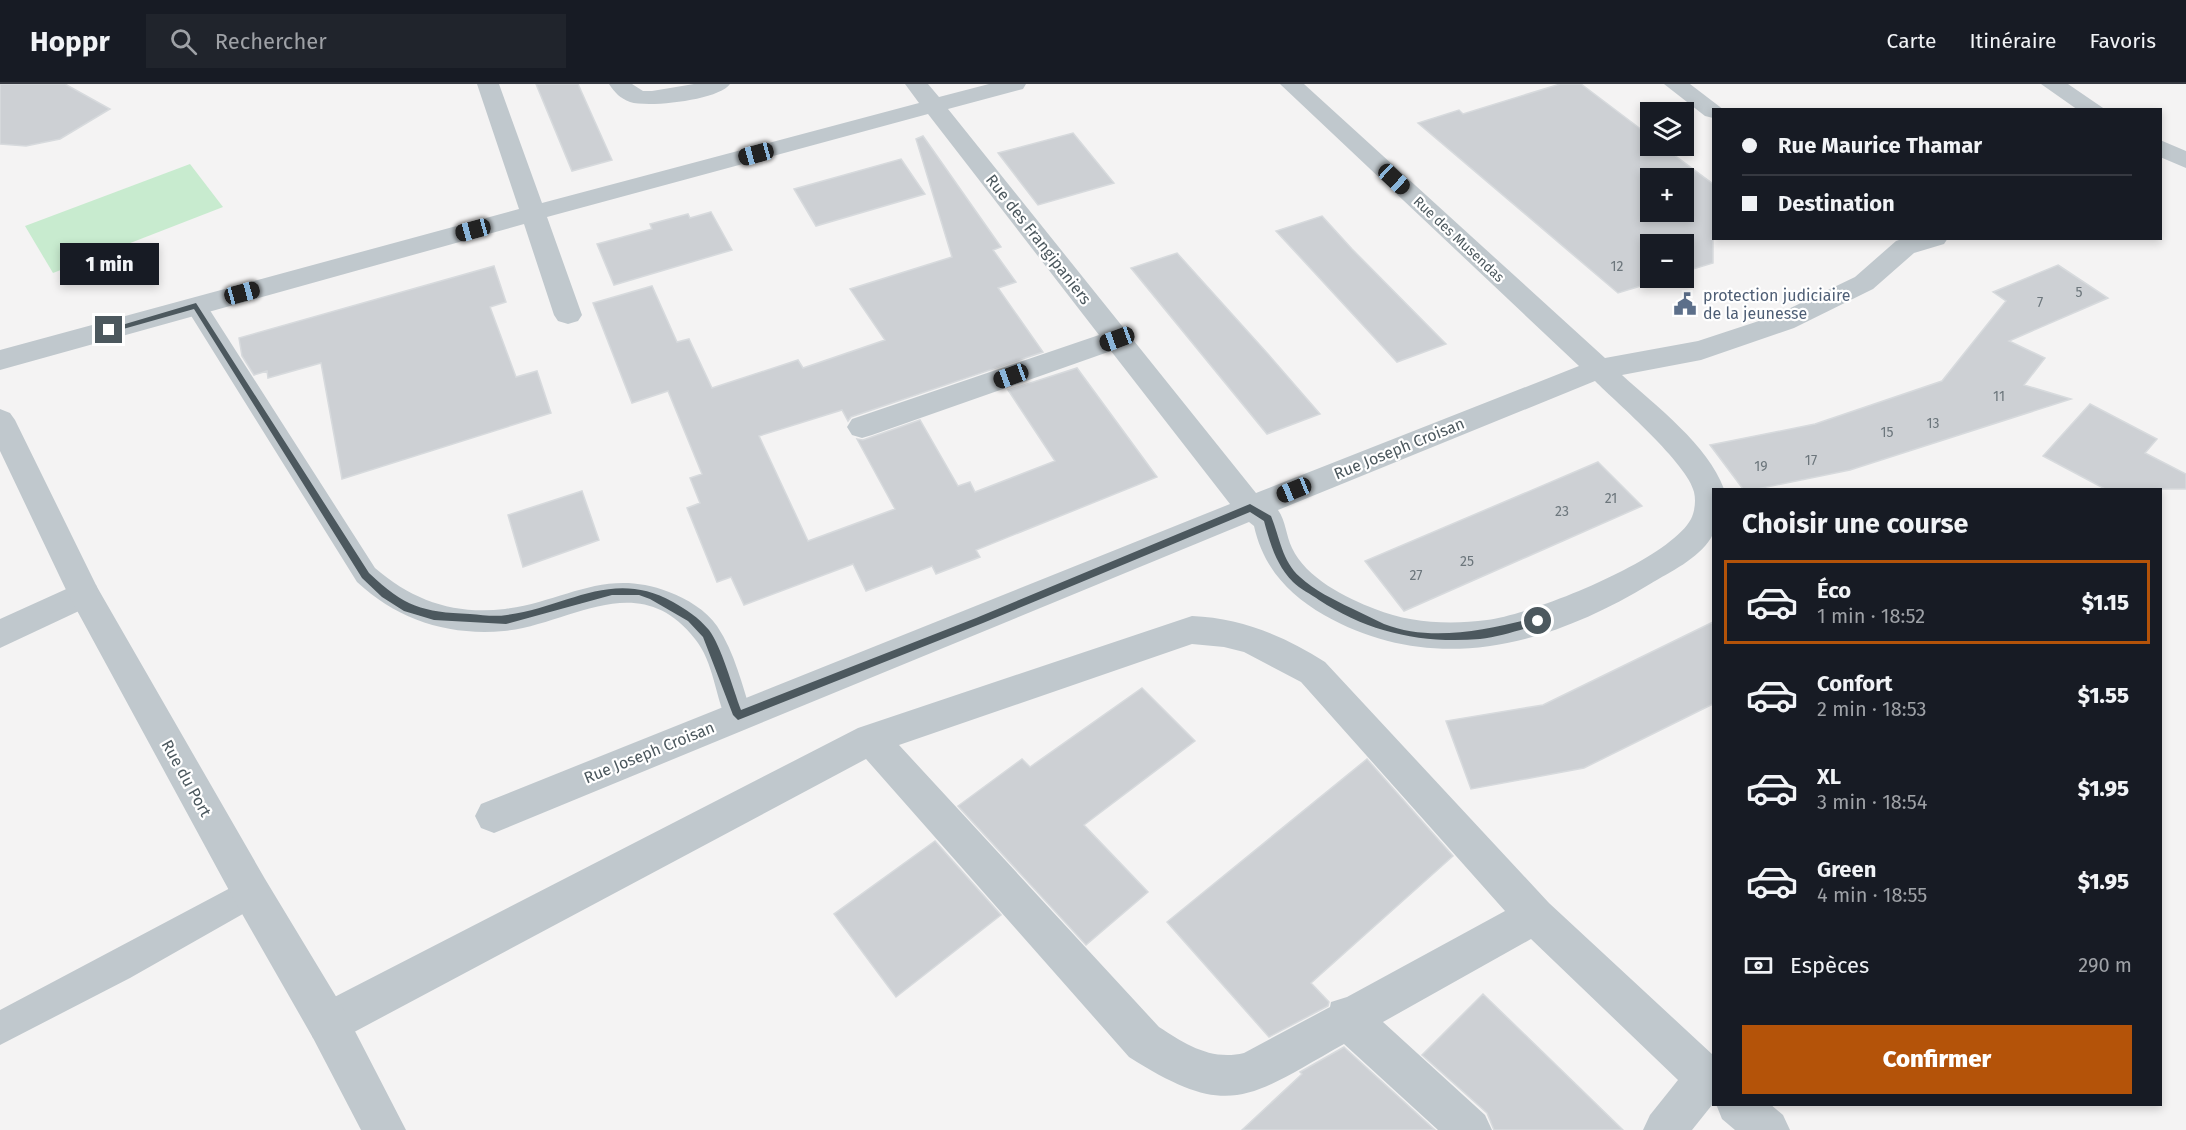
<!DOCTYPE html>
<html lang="fr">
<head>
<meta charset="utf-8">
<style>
  :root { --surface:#171b24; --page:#20242c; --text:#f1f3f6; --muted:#9ea1a6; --line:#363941; --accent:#b45309 }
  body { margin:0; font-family:"Fira Sans",sans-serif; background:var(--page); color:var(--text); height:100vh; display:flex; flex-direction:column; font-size:22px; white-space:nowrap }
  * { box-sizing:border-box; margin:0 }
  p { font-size:20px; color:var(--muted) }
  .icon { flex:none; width:33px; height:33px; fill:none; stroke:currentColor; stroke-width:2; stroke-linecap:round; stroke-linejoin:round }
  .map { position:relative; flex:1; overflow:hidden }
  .sheet { position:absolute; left:1712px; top:404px; width:450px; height:618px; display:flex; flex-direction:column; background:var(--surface); border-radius:0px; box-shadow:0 3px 9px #0003 }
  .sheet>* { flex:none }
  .banner { position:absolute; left:1712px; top:24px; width:450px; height:132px; border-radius:0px; box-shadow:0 3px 9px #0003; display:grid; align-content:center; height:132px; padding:0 30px; background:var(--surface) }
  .tools { position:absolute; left:1640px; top:18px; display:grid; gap:12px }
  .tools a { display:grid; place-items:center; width:54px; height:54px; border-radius:0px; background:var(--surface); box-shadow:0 3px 9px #0003; font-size:30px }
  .end { position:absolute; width:27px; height:27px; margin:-14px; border:8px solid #4c585e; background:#fff; box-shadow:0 0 0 3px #fff }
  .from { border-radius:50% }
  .bubble { position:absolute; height:42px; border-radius:0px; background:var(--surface); box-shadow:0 3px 9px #0003; font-size:20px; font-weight:800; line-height:42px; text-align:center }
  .car { position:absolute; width:18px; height:36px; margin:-18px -9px; border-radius:8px; box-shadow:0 0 4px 2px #0007; background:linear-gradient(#222 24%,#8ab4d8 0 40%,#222 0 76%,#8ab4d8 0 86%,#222 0) }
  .banner b { display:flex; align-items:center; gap:21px; height:57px; font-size:22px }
  .banner b+b { border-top:2px solid var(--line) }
  .banner i { width:15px; height:15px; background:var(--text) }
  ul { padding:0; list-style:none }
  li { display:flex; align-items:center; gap:18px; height:84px; margin:0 12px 9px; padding:0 18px; border:3px solid transparent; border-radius:0px }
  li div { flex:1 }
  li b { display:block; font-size:22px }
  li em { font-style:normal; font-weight:800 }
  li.on { border-color:var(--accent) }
  li>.icon { width:54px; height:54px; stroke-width:1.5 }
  h2 { padding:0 30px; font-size:27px; line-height:72px }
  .pay { display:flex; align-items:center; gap:15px; height:66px; padding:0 30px; font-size:22px }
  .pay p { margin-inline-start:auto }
  .cta { display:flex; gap:12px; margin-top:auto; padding:12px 30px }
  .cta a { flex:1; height:69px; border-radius:0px; background:var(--accent); color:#fff; font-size:24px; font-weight:800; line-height:69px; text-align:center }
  header { display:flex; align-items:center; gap:36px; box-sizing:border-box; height:84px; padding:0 30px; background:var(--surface); border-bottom:2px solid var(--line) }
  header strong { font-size:28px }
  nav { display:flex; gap:33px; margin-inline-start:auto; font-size:21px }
  .search { width:420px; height:54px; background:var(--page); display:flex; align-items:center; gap:15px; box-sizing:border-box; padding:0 21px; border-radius:0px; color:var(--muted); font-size:22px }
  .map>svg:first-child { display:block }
</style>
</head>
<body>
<header>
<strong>Hoppr</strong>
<div class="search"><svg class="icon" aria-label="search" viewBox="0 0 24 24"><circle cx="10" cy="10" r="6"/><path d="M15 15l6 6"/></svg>Rechercher</div>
<nav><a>Carte</a><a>Itinéraire</a><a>Favoris</a></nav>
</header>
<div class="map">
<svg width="2186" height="1046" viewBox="0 0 2186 1046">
  <rect width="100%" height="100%" fill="#f4f3f3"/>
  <path fill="#c8ebcf" d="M 190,80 L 223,123 L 53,189 L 25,142 Z"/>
  <path fill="#cdd0d4" stroke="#d7dadd" stroke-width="1.5" fill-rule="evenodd" d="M 0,0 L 65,0 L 110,25 L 60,55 L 26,62 L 0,60 Z
    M 536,0 L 578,0 L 612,76 L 572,87 Z
    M 1560,0 L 1581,0 L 1650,52 L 1650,62 L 1662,62 L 1713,100 L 1713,179 L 1683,188 L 1683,160 L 1650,160 L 1650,194 L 1667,194 L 1618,209 L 1418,39 L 1459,26 L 1463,30 ZM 1650,94 L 1683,94 L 1683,128 L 1650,128 Z
    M 1073,49 L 1114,99 L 1038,121 L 998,69 Z
    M 923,52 L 1001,163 L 993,166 L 1016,198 L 998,204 L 1043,268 L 851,333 L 848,337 L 842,326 L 759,352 L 808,457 L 895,425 L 857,355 L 863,356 L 920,336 L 958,402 L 970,398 L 975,408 L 1055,377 L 1008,306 L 1077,284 L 1157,393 L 976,466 L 980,473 L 936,490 L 932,482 L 866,507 L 853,480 L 744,521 L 731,493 L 717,498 L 687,424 L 700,419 L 690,394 L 702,390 L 668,307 L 632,319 L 593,219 L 652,202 L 677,258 L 689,255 L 712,304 L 798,276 L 803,284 L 885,256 L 850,205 L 952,173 L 916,55 Z
    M 901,75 L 925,110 L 816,142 L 794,105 Z
    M 711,128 L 732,166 L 614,201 L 597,160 L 652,145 L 650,140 L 688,130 L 690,134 Z
    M 1322,132 L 1352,165 L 1446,260 L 1397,278 L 1276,147 Z
    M 1177,169 L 1268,270 L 1320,330 L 1267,350 L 1131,184 Z
    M 2058,181 L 2108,214 L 2009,257 L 2045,274 L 2024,301 L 2071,315 L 1850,386 L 1757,405 L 1743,405 L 1710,361 L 1815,340 L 1942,297 L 2006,217 L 1993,208 Z
    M 494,182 L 506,218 L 490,223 L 516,293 L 537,287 L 551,329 L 342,395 L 321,279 L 268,294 L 267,287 L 254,291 L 242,272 L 239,254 Z
    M 2090,320 L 2157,355 L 2145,369 L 2186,390 L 2186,405 L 2105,405 L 2043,372 Z
    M 1598,378 L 1642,422 L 1404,527 L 1365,477 Z
    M 582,407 L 599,456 L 523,483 L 508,431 Z
    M 1713,538 L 1713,620 L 1584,684 L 1471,705 L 1446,637 L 1543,621 Z
    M 1142,604 L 1195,657 L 1084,741 L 1148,808 L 1086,861 L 958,722 L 1022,675 L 1030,683 Z
    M 1367,675 L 1453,772 L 1311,899 L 1329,918 L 1328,922 L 1269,953 L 1167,838 Z
    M 935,757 L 1001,831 L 896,913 L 834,830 Z
    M 1483,910 L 1623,1046 L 1494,1046 L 1487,1029 L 1422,971 Z
    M 1344,963 L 1435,1046 L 1242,1046 L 1302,990 L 1300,988 Z"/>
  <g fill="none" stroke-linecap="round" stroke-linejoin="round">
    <path fill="#c0c8cd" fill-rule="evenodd" d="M 196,215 L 204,217 L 375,484 C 413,517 455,531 505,525 C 566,517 605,483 669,508 C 687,515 706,526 717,542 C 735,569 742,601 752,631 L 748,640 L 738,643 L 728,640 C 715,613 714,578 695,555 C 638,482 570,541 504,547 C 448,552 398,536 357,498 L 185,222 L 188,217 Z
      M 251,793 L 262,797 L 267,808 L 262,819 L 130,894 L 0,961 L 0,926 Z"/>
    <path fill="#c0c8cd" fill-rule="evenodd" d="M 477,0 L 499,0 L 542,119 L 919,19 L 905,0 L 928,0 L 939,13 L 989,0 L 1026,0 L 1023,5 L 948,25 L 1256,409 L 1579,282 L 1280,0 L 1304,0 L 1605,274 L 1698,257 L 1774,232 L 1855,193 L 1896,157 L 1905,154 L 1948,154 L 1944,160 L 1914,169 L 1873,205 L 1794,244 L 1701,276 L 1622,291 C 1656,322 1708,361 1724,405 L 1713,405 C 1713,416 1716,447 1711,454 C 1698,475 1670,488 1650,500 C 1548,562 1433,593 1324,531 C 1288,510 1263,483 1254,442 L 1249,438 L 494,749 L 481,744 L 475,732 L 481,720 L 1230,420 L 1111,267 L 872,351 L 862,354 L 852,351 L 847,343 L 852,335 L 1099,251 L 928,30 L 547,133 L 582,231 L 578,237 L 568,240 L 558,237 L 554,231 L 524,140 L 0,286 L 0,266 L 519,125 ZM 1595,297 C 1617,319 1688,380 1694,408 C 1696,416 1695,427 1691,435 C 1669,476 1533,530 1487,536 C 1450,541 1409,539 1375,525 C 1346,514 1306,494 1292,464 C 1286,452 1286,437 1278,426 Z
      M 609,0 L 632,0 L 643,7 L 652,7 L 694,0 L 730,0 C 719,16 649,24 630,18 C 620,14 615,9 609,0 Z
      M 1664,0 L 1690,0 L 1724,26 L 1713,26 L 1713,34 L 1705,32 Z
      M 2041,0 L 2068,0 L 2106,26 L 2078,26 Z
      M 2160,56 L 2186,67 L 2186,84 L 2160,73 Z
      M 84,497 L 96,501 L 100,510 L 96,519 L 0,564 L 0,535 Z
      M 1192,532 C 1241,534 1284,552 1325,578 L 1549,819 L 1713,971 L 1713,1020 L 1770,1020 L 1783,1031 L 1790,1046 L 1735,1046 L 1722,1035 L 1716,1020 L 1712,1021 L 1692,1046 L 1643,1046 L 1650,1031 L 1678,996 L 1531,855 L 1383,938 L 1485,1031 L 1492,1046 L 1438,1046 L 1344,960 C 1249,1013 1231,1038 1129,973 L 866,675 L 343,954 L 328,960 L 313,954 L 307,939 L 313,924 L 858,644 ZM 1192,560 L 1224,563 L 1244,568 L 1301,598 L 1505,827 L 1347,913 L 1331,918 L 1330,923 L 1244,969 C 1211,977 1185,960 1159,943 L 899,661 Z"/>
    <path fill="#c0c8cd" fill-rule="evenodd" d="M 0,325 L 10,329 L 15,336 L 97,503 L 265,795 L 343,924 L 406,1046 L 361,1046 L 313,954 L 237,821 L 68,510 L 0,367 Z"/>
  </g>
  <path fill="#4c585e" d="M 196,219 L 369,489 C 405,523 422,528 470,530 C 482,531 495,533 507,531 C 568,523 612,484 673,518 C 687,526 698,533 709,546 C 721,561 733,605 741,626 L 976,534 L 1250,420 L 1271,432 C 1280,454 1282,477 1300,493 C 1314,506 1334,516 1351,524 C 1362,529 1373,535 1384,540 C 1433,559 1489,545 1538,533 L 1542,537 L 1538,541 C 1519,546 1499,553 1480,555 C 1421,560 1368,548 1319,516 C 1311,510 1300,505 1293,498 C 1276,481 1270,459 1264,437 L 1250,428 L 983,539 L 738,636 L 733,631 L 703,553 L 688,537 L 650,515 L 639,511 L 612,511 L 506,540 L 434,536 L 404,527 L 382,513 L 362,494 L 194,225 L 109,249 L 105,246 Z"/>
  <defs>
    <g id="civic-bare" transform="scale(1.8)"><path d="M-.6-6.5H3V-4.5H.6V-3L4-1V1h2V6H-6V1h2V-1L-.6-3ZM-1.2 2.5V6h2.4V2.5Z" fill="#5c6f8a" stroke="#fff" stroke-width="2.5" paint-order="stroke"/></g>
  </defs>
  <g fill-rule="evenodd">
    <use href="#civic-bare" x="1685" y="220"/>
  </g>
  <g text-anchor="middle" stroke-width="4.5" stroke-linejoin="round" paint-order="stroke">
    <g font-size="14" fill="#4c585e" stroke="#fff">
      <text transform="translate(1459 155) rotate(43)" y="5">Rue des Musendas</text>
    </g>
    <g font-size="14" fill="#6c767c">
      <text x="1617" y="187">12</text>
      <text x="2079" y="213">5</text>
      <text x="2040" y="223">7</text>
      <text x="1999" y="317">11</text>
      <text x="1933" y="344">13</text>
      <text x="1887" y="353">15</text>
      <text x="1811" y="381">17</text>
      <text x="1761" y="387">19</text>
      <text x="1611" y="419">21</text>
      <text x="1562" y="432">23</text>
      <text x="1467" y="482">25</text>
      <text x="1416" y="496">27</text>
    </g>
    <g font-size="16" fill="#4c585e" stroke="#fff">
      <text transform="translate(1039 155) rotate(52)" y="6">Rue des Frangipaniers</text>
      <text transform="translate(1399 364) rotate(-22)" y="6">Rue Joseph Croisan</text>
      <text transform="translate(649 668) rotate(-22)" y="6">Rue Joseph Croisan</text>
      <text transform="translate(187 694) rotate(61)" y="6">Rue du Port</text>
    </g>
    <g font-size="16" fill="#4e5e75" stroke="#fff" text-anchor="start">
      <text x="1703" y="217">protection judiciaire<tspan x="1703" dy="18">de la jeunesse</tspan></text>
    </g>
  </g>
</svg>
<div class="tools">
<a><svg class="icon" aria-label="layers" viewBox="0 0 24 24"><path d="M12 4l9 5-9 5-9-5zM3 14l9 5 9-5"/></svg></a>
<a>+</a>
<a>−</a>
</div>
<i class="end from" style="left:1538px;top:537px"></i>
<i class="end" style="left:109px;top:246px"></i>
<div class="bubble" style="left:60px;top:159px;width:99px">1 min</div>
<i class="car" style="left:756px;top:70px;rotate:255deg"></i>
<i class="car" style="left:1394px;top:95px;rotate:133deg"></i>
<i class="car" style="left:473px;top:146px;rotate:255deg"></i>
<i class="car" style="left:242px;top:209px;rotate:75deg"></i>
<i class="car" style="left:1117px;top:255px;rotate:250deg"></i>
<i class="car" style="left:1011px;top:292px;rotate:250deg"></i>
<i class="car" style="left:1294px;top:406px;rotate:248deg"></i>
<div class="banner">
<b><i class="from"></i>Rue Maurice Thamar</b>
<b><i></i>Destination</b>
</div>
<section class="sheet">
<h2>Choisir une course</h2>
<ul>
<li class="on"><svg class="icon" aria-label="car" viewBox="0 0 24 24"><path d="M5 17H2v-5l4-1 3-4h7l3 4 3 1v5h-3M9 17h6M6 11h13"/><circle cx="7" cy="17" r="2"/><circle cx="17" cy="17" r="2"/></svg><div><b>Éco</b><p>1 min · 18:52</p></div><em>$1.15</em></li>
<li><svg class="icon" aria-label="car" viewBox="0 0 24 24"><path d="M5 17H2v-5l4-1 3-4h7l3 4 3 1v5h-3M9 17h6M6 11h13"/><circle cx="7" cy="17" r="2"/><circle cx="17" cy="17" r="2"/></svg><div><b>Confort</b><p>2 min · 18:53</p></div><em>$1.55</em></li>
<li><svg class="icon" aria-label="car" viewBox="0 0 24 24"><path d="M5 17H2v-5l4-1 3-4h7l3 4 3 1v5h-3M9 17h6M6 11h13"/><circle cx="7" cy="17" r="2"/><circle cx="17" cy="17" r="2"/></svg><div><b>XL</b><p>3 min · 18:54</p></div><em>$1.95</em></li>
<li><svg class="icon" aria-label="car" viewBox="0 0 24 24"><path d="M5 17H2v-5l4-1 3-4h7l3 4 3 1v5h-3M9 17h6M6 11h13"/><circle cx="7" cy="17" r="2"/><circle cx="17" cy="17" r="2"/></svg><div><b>Green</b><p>4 min · 18:55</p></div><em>$1.95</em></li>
</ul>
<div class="pay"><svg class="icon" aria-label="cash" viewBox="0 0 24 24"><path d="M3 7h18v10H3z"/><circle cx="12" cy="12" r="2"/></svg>Espèces<p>290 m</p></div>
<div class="cta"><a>Confirmer</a></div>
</section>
</div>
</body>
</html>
